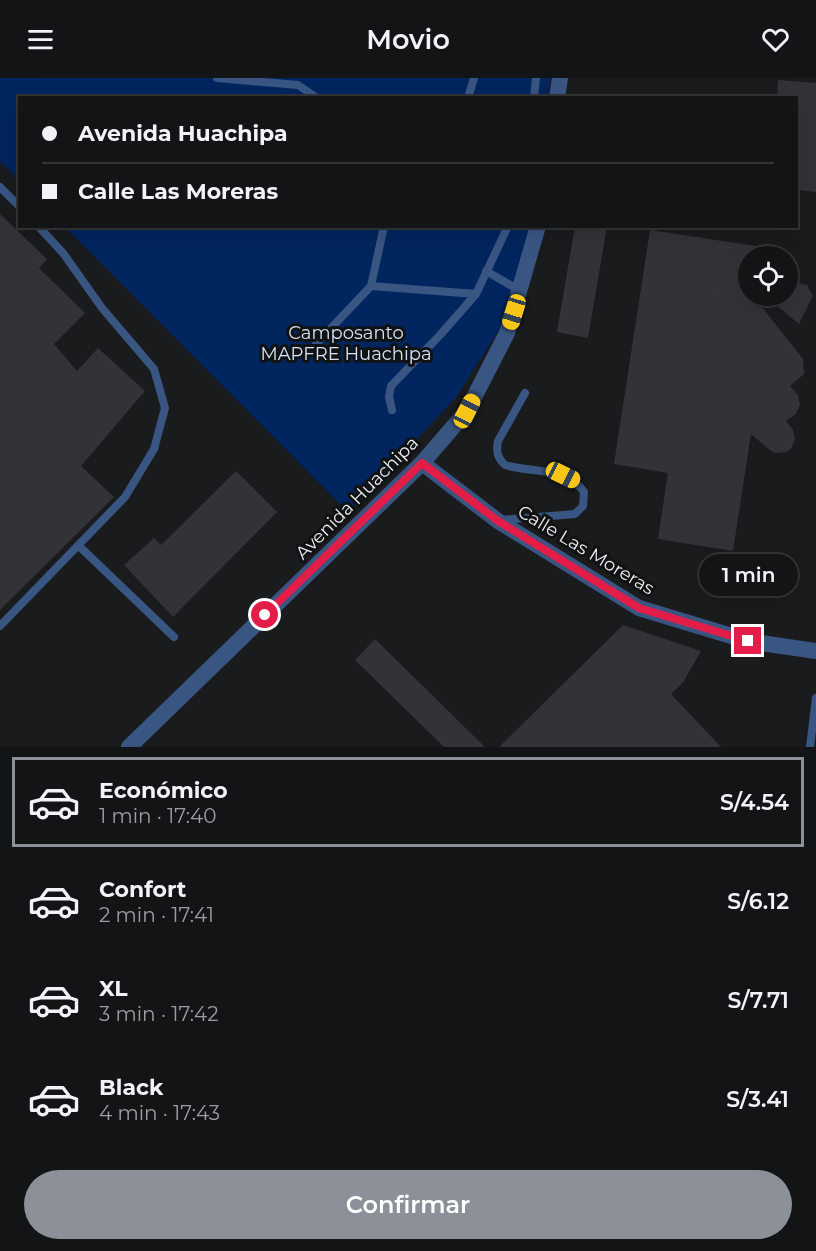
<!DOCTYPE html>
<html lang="es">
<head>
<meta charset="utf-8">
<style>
  :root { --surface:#131416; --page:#202123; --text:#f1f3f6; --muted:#9d9ea1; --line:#323335; --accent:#8c9099 }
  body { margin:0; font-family:Montserrat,sans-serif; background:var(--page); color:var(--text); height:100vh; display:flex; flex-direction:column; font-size:22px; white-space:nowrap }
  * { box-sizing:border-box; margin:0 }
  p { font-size:20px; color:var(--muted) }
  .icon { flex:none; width:33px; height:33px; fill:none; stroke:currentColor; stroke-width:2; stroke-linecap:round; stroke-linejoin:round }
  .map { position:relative; height:669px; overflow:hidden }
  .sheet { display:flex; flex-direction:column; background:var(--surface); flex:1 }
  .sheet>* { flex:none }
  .guide { position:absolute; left:18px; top:18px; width:780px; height:132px; border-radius:0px; box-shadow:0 6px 24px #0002,0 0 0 2px var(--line); display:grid; align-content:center; height:132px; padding:0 24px; background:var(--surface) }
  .controls { position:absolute; left:738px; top:168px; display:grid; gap:12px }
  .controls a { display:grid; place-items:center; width:60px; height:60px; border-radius:50%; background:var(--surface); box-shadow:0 6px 24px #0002,0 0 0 2px var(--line); font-size:30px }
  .end { position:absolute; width:27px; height:27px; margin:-14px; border:8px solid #e11d48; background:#fff; box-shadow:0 0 0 3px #fff }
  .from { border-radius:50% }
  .bubble { position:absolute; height:42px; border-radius:21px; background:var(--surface); box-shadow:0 6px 24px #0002,0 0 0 2px var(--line); font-size:20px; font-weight:600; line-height:42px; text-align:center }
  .car { position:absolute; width:18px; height:36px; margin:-18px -9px; border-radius:8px; box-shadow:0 0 4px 2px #0007; background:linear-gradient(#f5c518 24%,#345 0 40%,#f5c518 0 76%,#345 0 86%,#f5c518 0) }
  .guide b { display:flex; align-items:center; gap:21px; height:57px; font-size:22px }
  .guide b+b { border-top:2px solid var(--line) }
  .guide i { width:15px; height:15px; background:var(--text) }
  ul { padding:10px 0 0; list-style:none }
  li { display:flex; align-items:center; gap:18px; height:90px; margin:0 12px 9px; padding:0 12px; border:3px solid transparent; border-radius:0px }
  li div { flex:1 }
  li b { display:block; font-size:22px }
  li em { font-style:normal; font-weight:600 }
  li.current { border-color:var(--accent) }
  li>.icon { width:54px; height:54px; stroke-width:1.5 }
  .button { display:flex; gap:12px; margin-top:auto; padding:12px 24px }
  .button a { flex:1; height:69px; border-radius:36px; background:var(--accent); color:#fff; font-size:24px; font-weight:600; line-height:69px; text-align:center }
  header { display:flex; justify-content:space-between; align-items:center; height:78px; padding:0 24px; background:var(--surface); font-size:27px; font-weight:600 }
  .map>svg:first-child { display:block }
</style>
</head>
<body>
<header><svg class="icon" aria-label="menu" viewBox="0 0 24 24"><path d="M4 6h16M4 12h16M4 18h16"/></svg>Movio<svg class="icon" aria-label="heart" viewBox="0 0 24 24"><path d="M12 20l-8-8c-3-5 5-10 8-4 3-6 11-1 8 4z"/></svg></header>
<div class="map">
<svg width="816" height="669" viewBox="0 0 816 669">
  <rect width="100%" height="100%" fill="#191b1d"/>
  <path fill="#01255e" d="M 0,0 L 550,0 L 548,20 L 20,20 L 19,102 L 0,83 Z
    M 65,149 L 533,149 L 499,252 L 455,321 L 348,434 Z"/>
  <path fill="#323336" d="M 778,2 L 816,5 L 816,114 L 796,112 L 796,20 L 777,20 Z
    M 0,136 L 47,181 L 39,190 L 85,235 L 54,266 L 77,293 L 98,270 L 145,313 L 81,388 L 114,419 L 0,532 Z
    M 575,148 L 607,148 L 588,260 L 557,254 Z
    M 650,152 L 775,171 L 774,178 L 748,178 L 748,218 L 753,218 L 803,281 L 804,296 L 790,308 L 798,317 L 800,327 L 796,336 L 786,343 L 793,352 L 795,362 L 791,371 L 786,374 L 776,375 L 771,373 L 751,356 L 733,473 L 658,461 L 668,395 L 614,386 Z
    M 799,205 L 807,207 L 813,218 L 799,246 L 765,218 L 788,218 L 791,208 Z
    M 236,393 L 277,434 L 173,539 L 124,487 L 154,460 L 161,467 Z
    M 623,547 L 701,573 L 684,603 L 671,616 L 721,669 L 499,669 Z
    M 375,561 L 485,669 L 444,669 L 355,582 Z"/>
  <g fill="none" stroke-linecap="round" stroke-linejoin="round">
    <path stroke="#395683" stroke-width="8" d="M 217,0 L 298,7 L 317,20
      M 468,20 L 474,0
      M 534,20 L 536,0
      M 0,109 L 20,129
      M 384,148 L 371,208 L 476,216
      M 486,193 L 519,212
      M 316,266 L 371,208
      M 392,332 L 389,319 L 391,308 L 441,256 L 476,216 L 508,148
      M 501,442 L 575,436 L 583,428 L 584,414 C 567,389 532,395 505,387 C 497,379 496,374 498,363 L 525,315
      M 79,468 L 174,559
      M 0,548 L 125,419 L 154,371 L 165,330 L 154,291 L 102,230 L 63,175 L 38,148
      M 810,669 L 816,620"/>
    <path stroke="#395683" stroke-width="16" d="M 422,385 L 498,443 L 639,530 L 748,563 L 816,573"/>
    <path stroke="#395683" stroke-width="16" d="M 557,20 L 560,0
      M 129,669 L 422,385 L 467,333 L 507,255 L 538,148"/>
  </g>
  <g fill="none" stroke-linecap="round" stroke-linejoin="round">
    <path stroke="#e11d48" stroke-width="8" d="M 265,537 L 422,385 L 498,443 L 639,530 L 748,563"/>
  </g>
  <g text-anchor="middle" stroke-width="6" stroke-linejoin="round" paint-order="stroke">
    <g font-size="18" fill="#d4e1f5" stroke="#101214">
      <text x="346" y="261">Camposanto<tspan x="346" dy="21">MAPFRE Huachipa</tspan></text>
    </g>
    <g font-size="18" fill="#edeef0" stroke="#101214">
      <text transform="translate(357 420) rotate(-45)" y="6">Avenida Huachipa</text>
      <text transform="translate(586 472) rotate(31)" y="6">Calle Las Moreras</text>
    </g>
  </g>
</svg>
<div class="controls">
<a><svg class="icon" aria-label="locate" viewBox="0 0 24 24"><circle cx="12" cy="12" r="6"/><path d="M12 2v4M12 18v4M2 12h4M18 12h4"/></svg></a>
</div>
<i class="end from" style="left:265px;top:537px"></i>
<i class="end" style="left:748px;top:563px"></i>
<div class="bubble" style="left:699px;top:476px;width:99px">1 min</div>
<i class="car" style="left:514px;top:234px;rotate:197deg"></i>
<i class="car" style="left:467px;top:333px;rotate:27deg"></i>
<i class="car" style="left:563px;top:397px;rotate:116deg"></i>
<div class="guide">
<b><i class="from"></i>Avenida Huachipa</b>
<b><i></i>Calle Las Moreras</b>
</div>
</div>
<section class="sheet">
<ul>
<li class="current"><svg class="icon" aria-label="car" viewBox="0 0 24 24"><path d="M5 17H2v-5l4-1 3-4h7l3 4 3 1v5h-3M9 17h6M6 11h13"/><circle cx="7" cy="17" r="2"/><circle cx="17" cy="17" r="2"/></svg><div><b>Económico</b><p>1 min · 17:40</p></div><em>S/4.54</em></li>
<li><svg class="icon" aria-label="car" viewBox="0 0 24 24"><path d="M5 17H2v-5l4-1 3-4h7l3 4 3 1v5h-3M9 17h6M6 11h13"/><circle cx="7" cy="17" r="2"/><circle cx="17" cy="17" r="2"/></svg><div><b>Confort</b><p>2 min · 17:41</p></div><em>S/6.12</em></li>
<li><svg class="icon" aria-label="car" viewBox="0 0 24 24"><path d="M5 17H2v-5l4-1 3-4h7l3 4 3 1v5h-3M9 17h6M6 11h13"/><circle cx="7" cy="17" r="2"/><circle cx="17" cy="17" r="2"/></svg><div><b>XL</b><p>3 min · 17:42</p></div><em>S/7.71</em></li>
<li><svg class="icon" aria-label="car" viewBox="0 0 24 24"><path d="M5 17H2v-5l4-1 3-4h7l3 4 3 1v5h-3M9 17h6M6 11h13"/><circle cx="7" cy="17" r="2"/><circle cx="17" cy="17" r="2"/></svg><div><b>Black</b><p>4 min · 17:43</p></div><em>S/3.41</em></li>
</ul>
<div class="button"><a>Confirmar</a></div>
</section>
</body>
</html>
